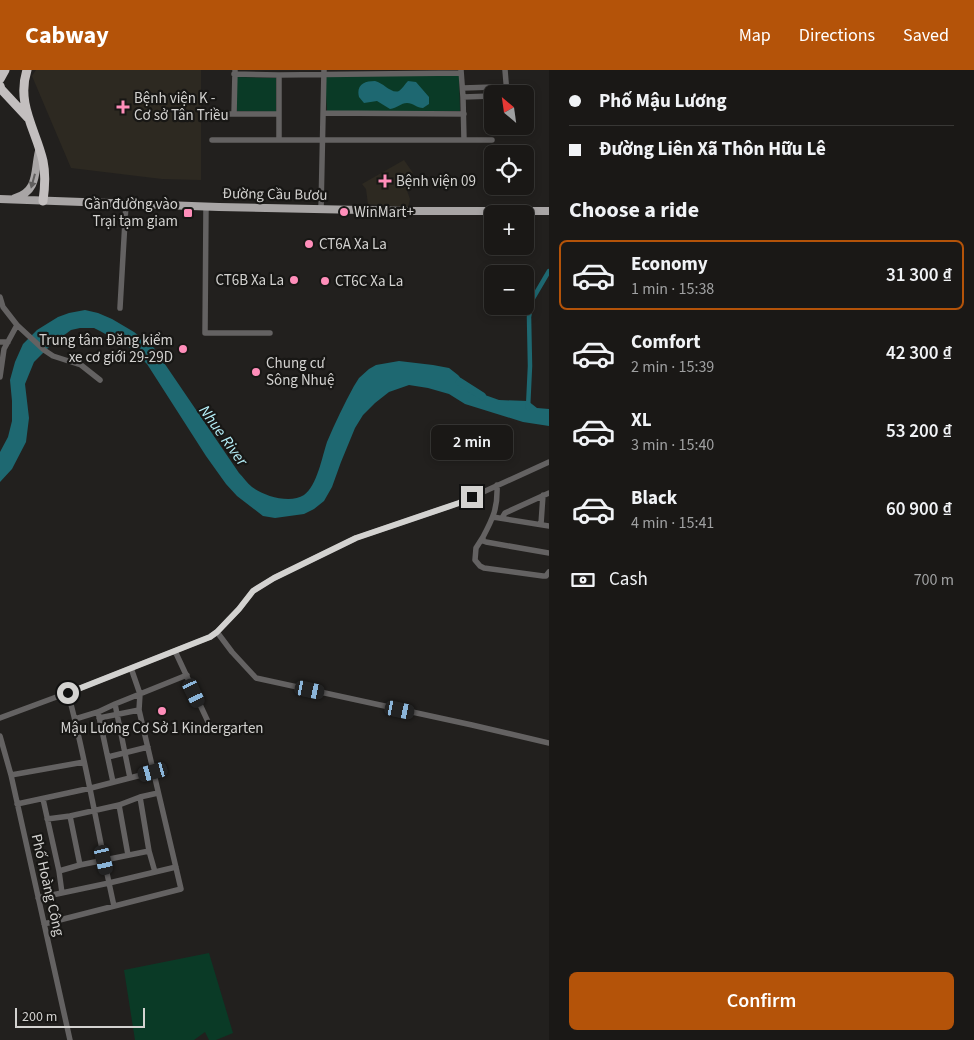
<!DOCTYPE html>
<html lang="en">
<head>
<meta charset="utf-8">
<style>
  :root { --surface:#1a1816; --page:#272523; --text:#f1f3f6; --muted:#9fa0a1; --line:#383735; --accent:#b45309 }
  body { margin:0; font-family:"Source Sans 3",sans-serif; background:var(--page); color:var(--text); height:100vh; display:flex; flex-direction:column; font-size:19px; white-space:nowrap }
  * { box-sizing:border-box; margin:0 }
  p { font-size:16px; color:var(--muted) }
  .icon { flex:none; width:28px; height:28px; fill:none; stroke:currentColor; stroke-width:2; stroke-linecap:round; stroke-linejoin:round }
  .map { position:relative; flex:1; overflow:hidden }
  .side { display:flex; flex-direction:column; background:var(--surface); width:425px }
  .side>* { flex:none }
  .banner { display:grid; align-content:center; height:110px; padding:0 20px; background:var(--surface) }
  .needle { width:32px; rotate:331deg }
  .controls { position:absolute; left:484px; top:15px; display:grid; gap:10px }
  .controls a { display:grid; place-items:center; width:50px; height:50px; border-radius:8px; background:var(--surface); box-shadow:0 2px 8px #0003,0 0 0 1px var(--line); font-size:25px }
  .scale { position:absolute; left:15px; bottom:12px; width:130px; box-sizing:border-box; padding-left:5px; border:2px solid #d3d2d0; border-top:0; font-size:14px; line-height:18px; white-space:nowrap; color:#d3d2d0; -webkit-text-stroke:4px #181715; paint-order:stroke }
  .end { position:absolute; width:22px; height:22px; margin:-11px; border:6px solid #d3d2d0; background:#111; box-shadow:0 0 0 2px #111 }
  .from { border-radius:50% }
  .bubble { position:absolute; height:35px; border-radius:8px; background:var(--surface); box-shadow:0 2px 8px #0003,0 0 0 1px var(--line); font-size:16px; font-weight:600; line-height:35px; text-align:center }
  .car { position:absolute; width:15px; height:30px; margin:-15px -8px; border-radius:6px; box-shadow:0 0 4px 1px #0007; background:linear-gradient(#222 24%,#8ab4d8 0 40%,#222 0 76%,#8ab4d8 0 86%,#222 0) }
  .banner b { display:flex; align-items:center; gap:18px; height:48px; font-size:19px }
  .banner b+b { border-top:1px solid var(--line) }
  .banner i { width:12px; height:12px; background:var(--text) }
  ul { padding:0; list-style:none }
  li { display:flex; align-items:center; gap:15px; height:70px; margin:0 10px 8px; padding:0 10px; border:2px solid transparent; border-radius:8px }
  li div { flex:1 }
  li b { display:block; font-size:19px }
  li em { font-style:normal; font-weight:600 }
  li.active { border-color:var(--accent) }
  li>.icon { width:45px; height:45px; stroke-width:1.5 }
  h2 { padding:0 20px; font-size:22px; line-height:60px }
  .pay { display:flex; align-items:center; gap:12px; height:55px; padding:0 20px; font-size:19px }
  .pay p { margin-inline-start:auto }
  .cta { display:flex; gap:10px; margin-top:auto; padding:10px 20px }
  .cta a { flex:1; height:58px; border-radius:8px; background:var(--accent); color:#fff; font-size:20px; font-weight:600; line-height:58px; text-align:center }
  header { display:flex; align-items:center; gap:30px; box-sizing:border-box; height:70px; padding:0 25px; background:var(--accent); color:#fff }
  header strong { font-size:24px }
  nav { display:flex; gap:28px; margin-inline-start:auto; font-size:18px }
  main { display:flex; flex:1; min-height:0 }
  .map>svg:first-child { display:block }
</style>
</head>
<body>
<header>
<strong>Cabway</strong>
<nav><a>Map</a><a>Directions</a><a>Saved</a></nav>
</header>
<main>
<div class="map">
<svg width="549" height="970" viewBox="0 0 549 970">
  <rect width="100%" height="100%" fill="#22201e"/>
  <path fill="#2d2921" d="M 36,0 L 201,0 L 201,110 L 162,109 L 71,98 L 32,6 Z
    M 404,90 L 413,103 L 403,109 L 410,129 L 408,137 L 368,134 L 366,119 L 362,114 Z"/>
  <path fill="#0a3a26" d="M 459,5 L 460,41 L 327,41 L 326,25 L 325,24 L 326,18 L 326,6 Z
    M 237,7 L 276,8 L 276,42 L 237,41 Z
    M 209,883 L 233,963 L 216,970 L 209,970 L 205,962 L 194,970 L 135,970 L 124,900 Z"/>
  <path fill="#1e6871" d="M 375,11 C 384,13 391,24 399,21 C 402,19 405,14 408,11 L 416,12 L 429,27 L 429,34 L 423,38 C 417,38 413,33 407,33 C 401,33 397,38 390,39 L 377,31 L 364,33 L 359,27 C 356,15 364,11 375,11 Z
    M 85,240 L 98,243 L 112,249 L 134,262 L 154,278 L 239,403 C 243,407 247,413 252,417 C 264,426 290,434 304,425 C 317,416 322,387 327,372 C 335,353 344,334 354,316 L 359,308 L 369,299 L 376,295 L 399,291 L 433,295 L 449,298 L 458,305 L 471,320 L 499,330 L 528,331 L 537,338 L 549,339 L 549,356 L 523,352 L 465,334 L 449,324 L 428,318 L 409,315 L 389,322 L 375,333 L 363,345 L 355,358 L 341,392 L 332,417 L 324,431 L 314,439 L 304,444 L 275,448 L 263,446 L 237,426 L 226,414 L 206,386 L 147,294 L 132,279 L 100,261 L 94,258 L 80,258 L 71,260 L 51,275 L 34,292 L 25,314 L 29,348 L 26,372 L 12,399 L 0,412 L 0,382 L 8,367 L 12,351 L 12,331 L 10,310 L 15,292 L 23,274 L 37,260 L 58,247 L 69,243 Z"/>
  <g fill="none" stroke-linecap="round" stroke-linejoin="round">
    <path stroke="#1e6871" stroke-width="4.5" d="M 528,338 L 530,296 L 529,247 L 532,230 L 549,201"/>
    <path stroke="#1e6871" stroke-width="8" d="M 460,312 L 482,326"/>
    <path stroke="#646262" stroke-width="5.5" d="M 461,0 L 463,27 L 464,70
      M 505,0 L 507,24
      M 234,4 L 279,5 L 461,3
      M 279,5 L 279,70
      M 463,18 L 493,17 L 495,21 L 494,24
      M 463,27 L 492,26
      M 323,43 L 464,44
      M 212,44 L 279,44
      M 234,44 L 235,1
      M 499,60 L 501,56
      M 212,70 L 492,70
      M 206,137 L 205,263 L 270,263
      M 321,139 L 324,0
      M 0,227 L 3,237 L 17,255 L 44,280 L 53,286 L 81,295 L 100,310
      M 120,238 L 126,134
      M 0,272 L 8,272
      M 0,307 L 4,279 L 17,255
      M 497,415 C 498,438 493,448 483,467 L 483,471 L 486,472 L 549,483
      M 493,447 L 549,456
      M 502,448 L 505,443 L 549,423
      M 541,454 L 543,425
      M 483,467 L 476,478 L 475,490 L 480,496 L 484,498 L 543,506 L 546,506 L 549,502
      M 217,562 L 232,582 L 256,608 L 472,655 L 549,673
      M 175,581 L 210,656
      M 68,623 C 87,693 98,765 114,836
      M 115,634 L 130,708
      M 98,642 L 113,712
      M 0,648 L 78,619 L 210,567 L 217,562 L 239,539 L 253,521 L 274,508 L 356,468 L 459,433 L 549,392
      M 99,648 L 139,640
      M 75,649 L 98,642 L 115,634 L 187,605
      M 0,666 L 11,705 L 70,970
      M 108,687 L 148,677
      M 11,705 L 84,692
      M 140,727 L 149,781 L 155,802
      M 43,729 L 59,801 L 62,823
      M 17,734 L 91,718 L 153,702
      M 119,735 L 128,785
      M 70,746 L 80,795
      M 47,749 L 70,746 L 119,735 L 140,727 L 158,723
      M 59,801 L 80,795 L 149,781
      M 38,828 L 109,813 L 176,797
      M 44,854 L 181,819 L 139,640 L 140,624 L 131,598"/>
    <path stroke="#a8a5a5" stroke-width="8" d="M 15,128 C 39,121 34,101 39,81
      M 0,129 L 219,137 L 410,141 L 549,141"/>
    <path stroke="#c3bfbf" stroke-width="9" d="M 27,0 C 16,34 36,60 43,91 C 46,105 45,117 43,131
      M 0,9 L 5,0
      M 0,16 L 1,19 L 28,48"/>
  </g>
  <defs><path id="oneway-solid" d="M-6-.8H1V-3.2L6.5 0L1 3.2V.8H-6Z" transform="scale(1.25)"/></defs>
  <use fill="#605e5d" href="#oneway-solid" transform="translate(33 111) rotate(105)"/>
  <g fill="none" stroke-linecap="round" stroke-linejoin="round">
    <path stroke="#d3d2d0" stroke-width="6" d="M 68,623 L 210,567 L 217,562 L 239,539 L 253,521 L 274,508 L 356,468 L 459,433 L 472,427"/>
  </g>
  <g fill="#ff8eba" stroke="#181715" stroke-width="2">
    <path d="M120.5 29.5h5v5h5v5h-5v5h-5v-5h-5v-5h5z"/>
    <path d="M382.5 103.5h5v5h5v5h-5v5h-5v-5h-5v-5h5z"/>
    <circle cx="344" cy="142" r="5"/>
    <rect x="183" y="138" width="10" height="10" rx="2.5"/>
    <circle cx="309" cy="174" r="5"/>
    <circle cx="294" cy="210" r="5"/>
    <circle cx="325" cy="211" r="5"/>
    <circle cx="183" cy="279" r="5"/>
    <circle cx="256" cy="302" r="5"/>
    <circle cx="162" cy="641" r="5"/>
  </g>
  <g text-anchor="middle" stroke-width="4.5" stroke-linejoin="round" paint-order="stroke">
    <g font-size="15" fill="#d3d2d0" stroke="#181715" text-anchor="start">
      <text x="134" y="33">Bệnh viện K -<tspan x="134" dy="17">Cơ sở Tân Triều</tspan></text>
      <text x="396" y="116">Bệnh viện 09</text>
      <text x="178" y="139" text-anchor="end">Gần đường vào<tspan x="178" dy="17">Trại tạm giam</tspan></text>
      <text x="354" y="147">WinMart+</text>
      <text x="319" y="179">CT6A Xa La</text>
      <text x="284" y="215" text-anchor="end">CT6B Xa La</text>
      <text x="335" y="216">CT6C Xa La</text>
      <text x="173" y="275" text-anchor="end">Trung tâm Đăng kiểm<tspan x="173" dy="17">xe cơ giới 29-29D</tspan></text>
      <text x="266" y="298">Chung cư<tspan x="266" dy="17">Sông Nhuệ</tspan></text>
      <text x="162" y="663" text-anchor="middle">Mậu Lương Cơ Sở 1 Kindergarten</text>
    </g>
    <g font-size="15" fill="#d3d2d0" stroke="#181715">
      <text transform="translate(275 124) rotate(1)" y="5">Đường Cầu Bươu</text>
      <text transform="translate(48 815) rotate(77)" y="5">Phố Hoàng Công</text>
    </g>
    <g font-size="16" font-style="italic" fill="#b5eff8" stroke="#181715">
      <text transform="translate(224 365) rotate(54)" y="6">Nhue River</text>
    </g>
  </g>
</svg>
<div class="controls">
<a><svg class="needle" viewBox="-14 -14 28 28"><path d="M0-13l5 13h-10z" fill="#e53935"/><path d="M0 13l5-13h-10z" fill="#9fa0a1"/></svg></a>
<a><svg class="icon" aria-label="locate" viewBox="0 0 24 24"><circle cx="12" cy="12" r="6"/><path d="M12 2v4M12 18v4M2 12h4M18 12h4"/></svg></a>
<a>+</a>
<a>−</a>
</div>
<div class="scale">200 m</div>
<i class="end from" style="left:68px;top:623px"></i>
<i class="end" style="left:472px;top:427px"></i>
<div class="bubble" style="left:431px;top:355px;width:82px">2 min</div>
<i class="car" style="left:310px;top:620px;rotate:102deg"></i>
<i class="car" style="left:194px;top:623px;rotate:155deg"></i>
<i class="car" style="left:400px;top:640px;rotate:102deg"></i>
<i class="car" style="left:153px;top:702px;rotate:255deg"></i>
<i class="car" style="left:104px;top:790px;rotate:167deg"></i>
</div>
<section class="side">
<div class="banner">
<b><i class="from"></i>Phố Mậu Lương</b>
<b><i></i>Đường Liên Xã Thôn Hữu Lê</b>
</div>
<h2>Choose a ride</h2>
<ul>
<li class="active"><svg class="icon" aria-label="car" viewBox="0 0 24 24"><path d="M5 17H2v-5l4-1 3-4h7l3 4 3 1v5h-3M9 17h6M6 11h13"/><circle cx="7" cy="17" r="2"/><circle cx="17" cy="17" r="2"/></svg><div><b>Economy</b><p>1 min · 15:38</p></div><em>31 300 ₫</em></li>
<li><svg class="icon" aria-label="car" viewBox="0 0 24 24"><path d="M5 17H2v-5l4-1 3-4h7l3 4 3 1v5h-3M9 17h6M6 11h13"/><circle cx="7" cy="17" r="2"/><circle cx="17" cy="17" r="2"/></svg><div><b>Comfort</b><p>2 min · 15:39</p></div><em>42 300 ₫</em></li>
<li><svg class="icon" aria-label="car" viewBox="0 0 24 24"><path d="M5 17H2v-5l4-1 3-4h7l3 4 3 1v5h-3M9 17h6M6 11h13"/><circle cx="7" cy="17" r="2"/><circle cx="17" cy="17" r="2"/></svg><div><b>XL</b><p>3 min · 15:40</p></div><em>53 200 ₫</em></li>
<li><svg class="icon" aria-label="car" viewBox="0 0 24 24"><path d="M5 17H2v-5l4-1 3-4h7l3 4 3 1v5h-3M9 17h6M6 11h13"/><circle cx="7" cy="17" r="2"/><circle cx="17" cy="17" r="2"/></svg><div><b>Black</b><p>4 min · 15:41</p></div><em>60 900 ₫</em></li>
</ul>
<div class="pay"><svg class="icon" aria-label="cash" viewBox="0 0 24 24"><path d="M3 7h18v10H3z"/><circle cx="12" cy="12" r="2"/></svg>Cash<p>700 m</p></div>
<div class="cta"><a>Confirm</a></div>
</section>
</main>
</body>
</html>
